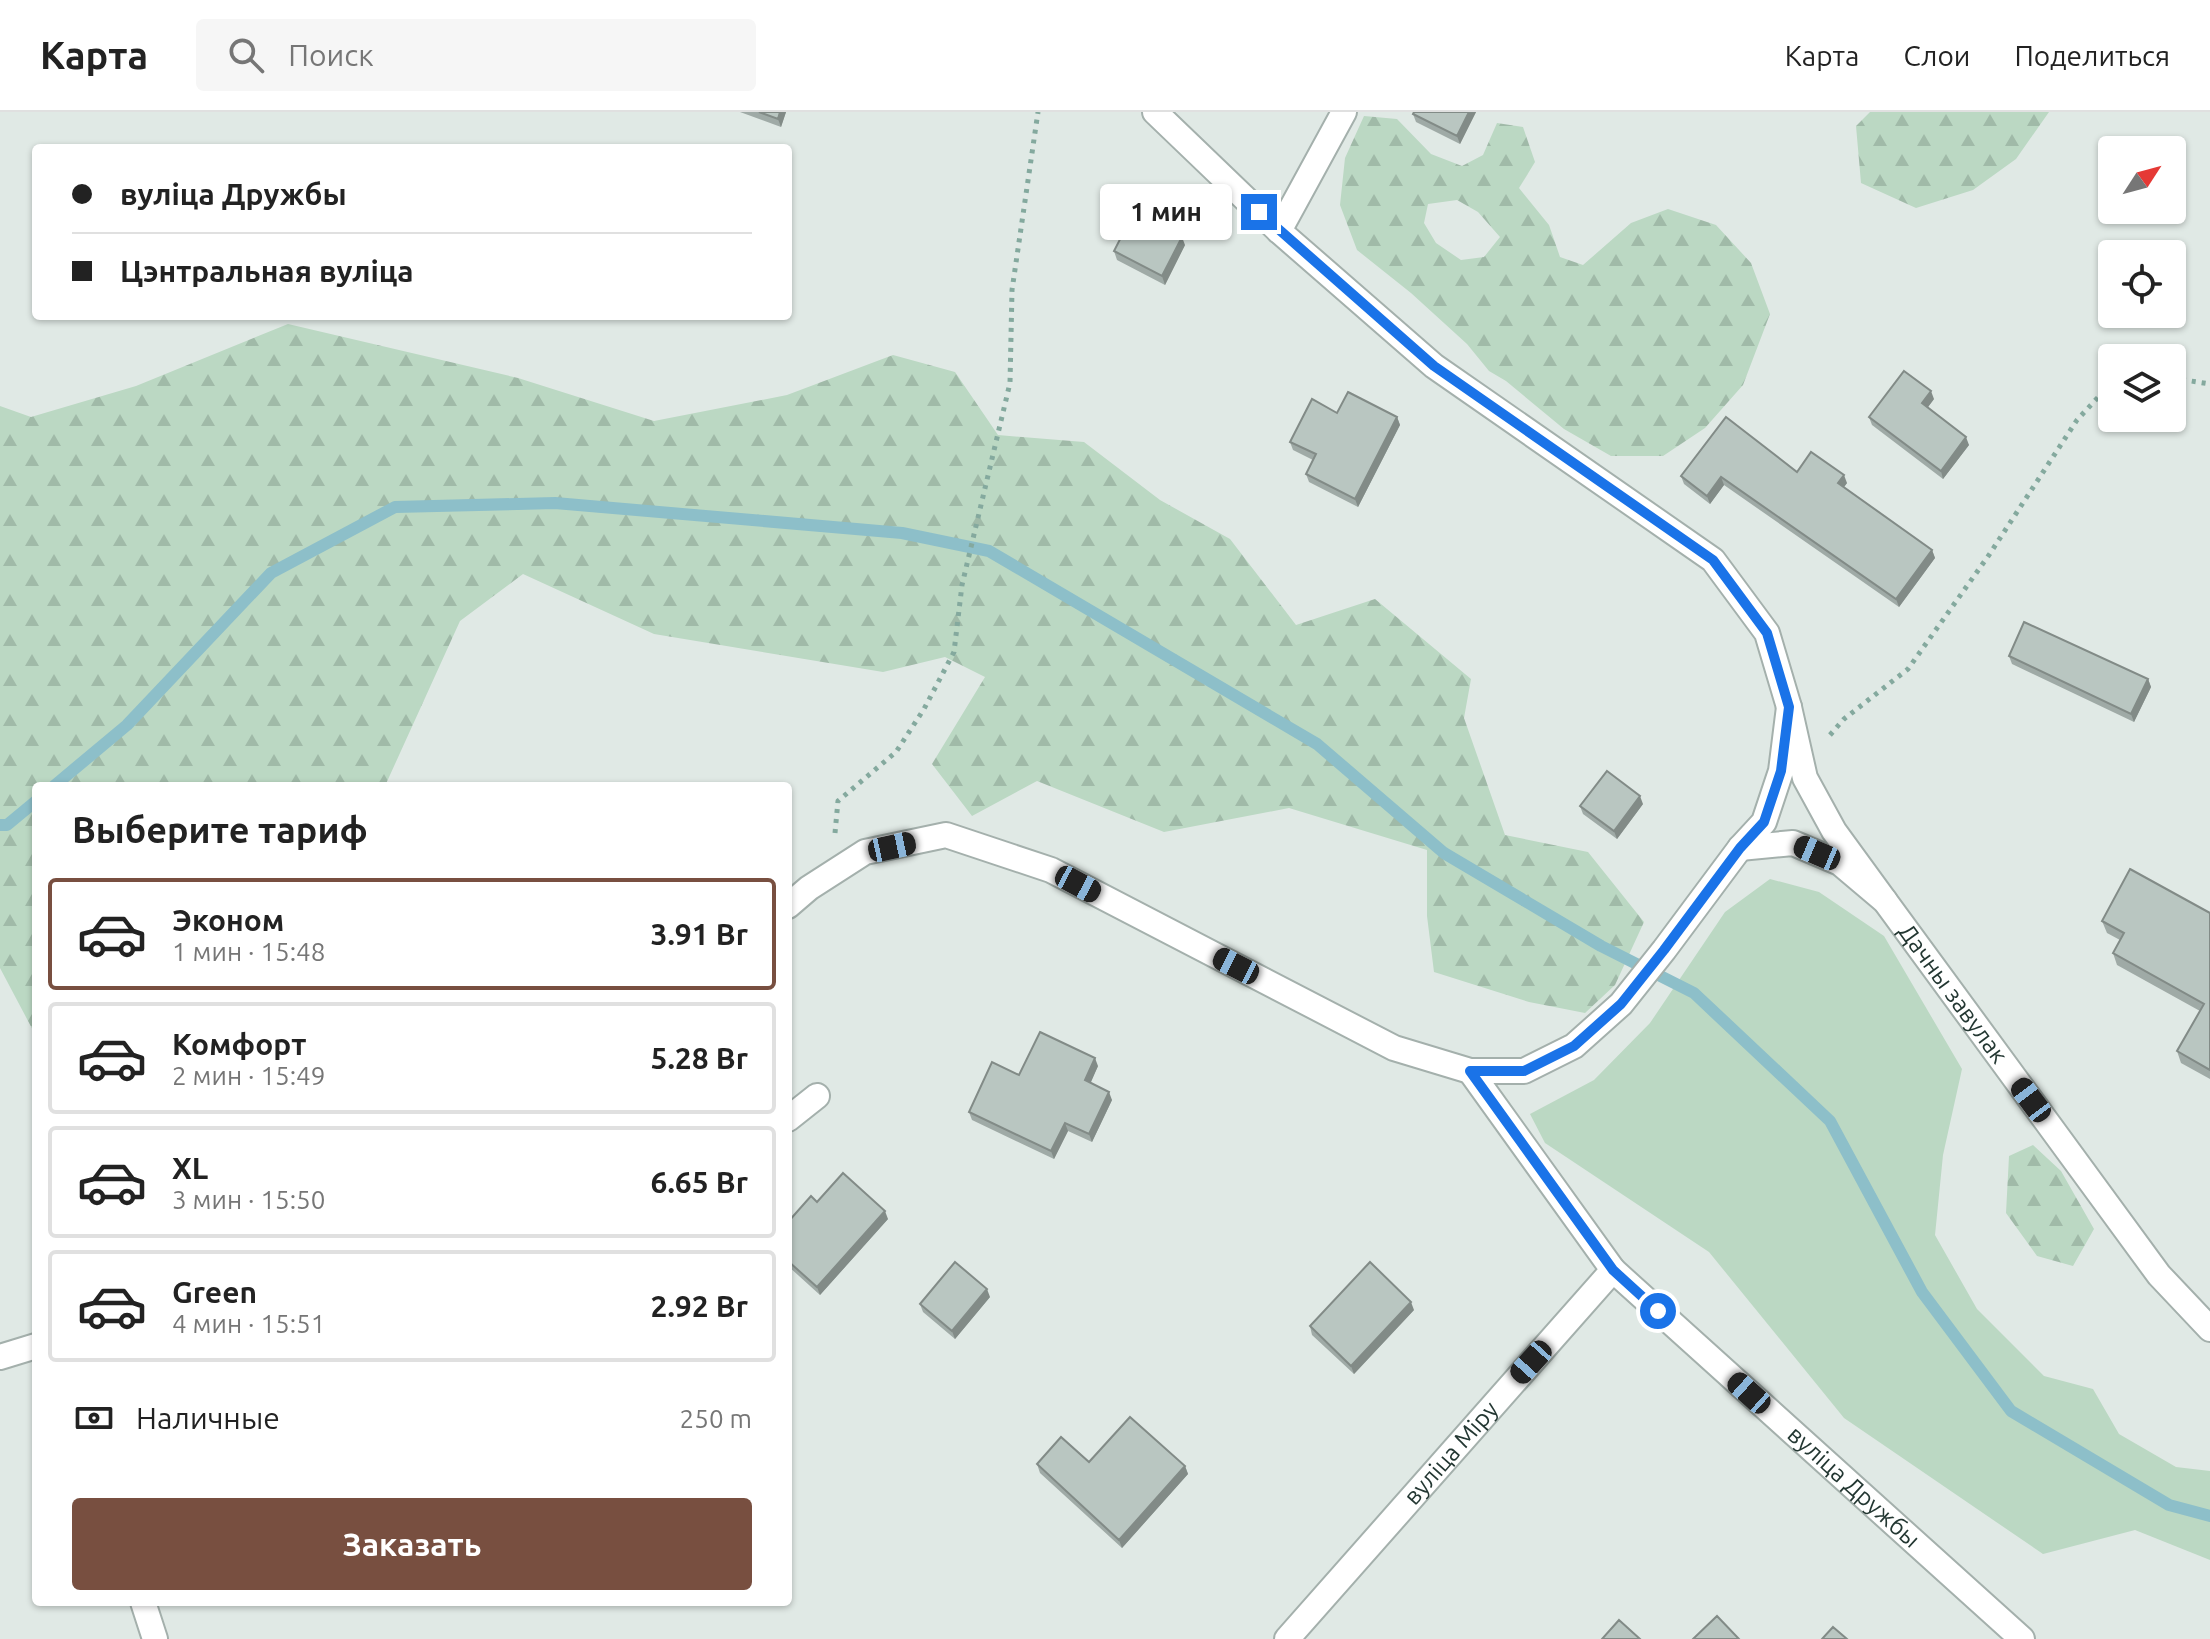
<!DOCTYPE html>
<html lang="ru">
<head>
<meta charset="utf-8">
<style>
  :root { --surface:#fff; --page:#f6f6f6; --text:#222; --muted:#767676; --line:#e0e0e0; --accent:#784f40 }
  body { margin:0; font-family:Ubuntu,sans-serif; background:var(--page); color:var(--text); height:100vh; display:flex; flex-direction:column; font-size:30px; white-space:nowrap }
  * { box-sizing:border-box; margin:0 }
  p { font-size:26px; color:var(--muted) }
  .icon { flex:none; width:44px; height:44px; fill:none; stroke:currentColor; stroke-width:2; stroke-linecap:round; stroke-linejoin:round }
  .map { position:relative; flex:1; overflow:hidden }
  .sheet { position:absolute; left:32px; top:670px; width:760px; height:824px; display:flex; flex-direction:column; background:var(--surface); border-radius:8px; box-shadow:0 2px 6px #0004 }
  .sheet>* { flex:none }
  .guide { position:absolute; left:32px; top:32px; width:760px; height:176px; border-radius:8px; box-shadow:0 2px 6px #0004; display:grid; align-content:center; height:176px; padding:0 40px; background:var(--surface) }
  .needle { width:52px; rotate:54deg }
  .fabs { position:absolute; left:2098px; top:24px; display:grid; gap:16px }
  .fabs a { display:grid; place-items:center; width:88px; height:88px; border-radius:8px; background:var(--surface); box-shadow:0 2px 6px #0004; font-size:40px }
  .end { position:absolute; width:36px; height:36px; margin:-18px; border:10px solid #1a73e8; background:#fff; box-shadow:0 0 0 4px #fff }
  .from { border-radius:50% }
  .bubble { position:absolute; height:56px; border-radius:8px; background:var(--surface); box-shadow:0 2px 6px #0004; font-size:26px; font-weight:700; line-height:56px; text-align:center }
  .car { position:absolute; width:24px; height:48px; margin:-24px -12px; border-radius:10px; box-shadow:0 0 6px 2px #0007; background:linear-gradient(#222 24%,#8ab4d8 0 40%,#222 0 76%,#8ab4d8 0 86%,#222 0) }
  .guide b { display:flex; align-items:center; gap:28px; height:76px; font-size:30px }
  .guide b+b { border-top:2px solid var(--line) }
  .guide i { width:20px; height:20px; background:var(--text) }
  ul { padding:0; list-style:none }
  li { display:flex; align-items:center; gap:24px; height:112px; margin:0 16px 12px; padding:0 24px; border:4px solid var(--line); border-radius:8px }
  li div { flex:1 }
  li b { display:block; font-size:30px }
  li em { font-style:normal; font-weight:700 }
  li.on { border-color:var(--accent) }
  li>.icon { width:72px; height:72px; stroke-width:1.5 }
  h2 { padding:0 40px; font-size:36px; line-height:96px }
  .pay { display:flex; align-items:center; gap:20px; height:88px; padding:0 40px; font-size:30px }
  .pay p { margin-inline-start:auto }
  .primary-button { display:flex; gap:16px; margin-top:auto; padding:16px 40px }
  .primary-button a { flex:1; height:92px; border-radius:8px; background:var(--accent); color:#fff; font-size:32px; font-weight:700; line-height:92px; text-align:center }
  header { display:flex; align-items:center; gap:48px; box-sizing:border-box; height:112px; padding:0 40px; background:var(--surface); border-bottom:2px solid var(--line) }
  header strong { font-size:38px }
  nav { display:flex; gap:44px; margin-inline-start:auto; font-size:28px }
  .search { width:560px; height:72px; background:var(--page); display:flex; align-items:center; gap:20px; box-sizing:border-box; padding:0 28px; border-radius:8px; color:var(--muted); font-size:30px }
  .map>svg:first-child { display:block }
</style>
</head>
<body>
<header>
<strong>Карта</strong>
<div class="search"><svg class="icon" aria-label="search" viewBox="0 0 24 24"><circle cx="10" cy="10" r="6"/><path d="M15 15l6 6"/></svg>Поиск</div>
<nav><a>Карта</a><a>Слои</a><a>Поделиться</a></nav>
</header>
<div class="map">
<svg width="2210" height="1527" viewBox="0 0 2210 1527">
  <defs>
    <pattern id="forest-firs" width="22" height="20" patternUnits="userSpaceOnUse" patternTransform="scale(2)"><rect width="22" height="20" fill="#bbd8c3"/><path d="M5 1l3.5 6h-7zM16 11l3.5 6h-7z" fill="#a0baa8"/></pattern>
  </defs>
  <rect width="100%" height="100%" fill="#e0e9e5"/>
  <path fill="#bbd8c3" d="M 1770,767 L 1819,780 L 1884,824 L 1962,957 L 1943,1043 L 1935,1123 L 1977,1197 L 2044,1264 L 2093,1277 L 2119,1322 L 2176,1355 L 2210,1359 L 2210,1448 L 2135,1418 L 2043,1442 L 1844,1306 L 1709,1140 L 1545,1031 L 1530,1002 L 1594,968 L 1650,911 L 1725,800 Z"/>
  <path fill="url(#forest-firs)" fill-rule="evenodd" d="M 1870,0 L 2049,0 L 2016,47 L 1973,78 L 1916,96 L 1861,71 L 1856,14 Z
    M 1364,4 L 1397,7 L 1431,42 L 1462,54 L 1483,43 L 1497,11 L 1523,15 L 1535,50 L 1519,76 L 1549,113 L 1560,145 L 1583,153 L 1631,111 L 1668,97 L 1716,113 L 1751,151 L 1770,202 L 1743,273 L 1705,316 L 1663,344 L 1611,344 L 1564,317 L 1506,269 L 1489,259 L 1467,232 L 1411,181 L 1357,138 L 1340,93 L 1345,46 ZM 1457,88 L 1478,100 L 1500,125 L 1484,145 L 1461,148 L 1436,131 L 1424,111 L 1428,92 Z
    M 288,212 L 518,266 L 654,309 L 787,283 L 893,243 L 955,260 L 998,323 L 1084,330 L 1160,388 L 1230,427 L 1296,513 L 1375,487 L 1471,567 L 1464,606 L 1505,723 L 1588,740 L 1644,810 L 1615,873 L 1585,901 L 1529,890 L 1434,860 L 1427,804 L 1427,738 L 1289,696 L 1164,720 L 1037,669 L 972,704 L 932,652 L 985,565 L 945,545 L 883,560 L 654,522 L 523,462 L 460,509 L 385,674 L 36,674 L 36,924 L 0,856 L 0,294 L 31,305 L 136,274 Z
    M 2033,1033 L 2061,1059 L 2094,1117 L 2073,1154 L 2037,1144 L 2006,1101 L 2009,1044 Z"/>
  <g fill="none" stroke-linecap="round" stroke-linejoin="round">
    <path stroke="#8dbfc9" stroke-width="12" d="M 54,674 L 127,613 L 271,461 L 395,395 L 555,391 L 902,421 L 989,439 L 1317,632 L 1444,741 L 1601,834 L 1694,881 L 1830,1009 L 1922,1180 L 2011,1299 L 2169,1393 L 2210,1404
      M 0,713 L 7,713 L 36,689"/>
    <g stroke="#a4b0ac" stroke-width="28">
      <g id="minor">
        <path d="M 1155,0 L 1279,119 L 1434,254 L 1713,448 L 1767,521 L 1789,595 L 1805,666 L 1834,719 L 1885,789"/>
        <path d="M 1279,119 L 1344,0"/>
        <path id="s1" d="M 1740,736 L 1793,731 L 1840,751 L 1885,789 L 2159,1163 L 2210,1217"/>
        <path d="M 788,794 L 809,776 L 865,740 L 946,723 L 1051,758 L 1394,936 L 1470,959 L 1524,959 L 1574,934 L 1621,892 L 1664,838 L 1740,736 L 1764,710 L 1781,659 L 1789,595"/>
        <path d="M 788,1007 L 817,984"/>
        <path id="s2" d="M 1613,1158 L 2022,1527"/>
        <path d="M 0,1245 L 36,1234"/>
        <path d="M 143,1490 L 155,1527"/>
        <path id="s3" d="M 1287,1527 L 1613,1158 L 1470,959"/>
      </g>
    </g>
    <path stroke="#84a99e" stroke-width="5" stroke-dasharray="4 6" stroke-linecap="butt" d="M 2172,266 L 2210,272
      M 1830,623 L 1844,607 L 1908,557 L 1989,443 L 2077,308 L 2103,280 L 2112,276
      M 835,721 L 838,689 L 896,640 L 924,597 L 954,540 L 962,473 L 1010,271 L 1012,178 L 1038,0"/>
    <use href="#minor" stroke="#fff" stroke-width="24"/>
  </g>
  <path fill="#9faaa6" d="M 740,0 L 786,0 L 781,15 Z
    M 1414,0 L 1476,0 L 1460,32 L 1416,10 L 1413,2 Z
    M 1185,133 L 1165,173 L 1117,148 L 1114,139 Z
    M 1934,287 L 1928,295 L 1969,333 L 1943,367 L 1872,313 L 1869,305 Z
    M 1337,301 L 1397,305 L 1400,313 L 1358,395 L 1309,370 L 1306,362 L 1313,348 L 1293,338 L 1290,330 Z
    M 1797,360 L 1847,371 L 1844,375 L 1932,438 L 1935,446 L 1899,495 L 1724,373 L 1710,392 L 1684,372 L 1681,364 Z
    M 2009,544 L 2148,567 L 2151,575 L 2134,610 L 2012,552 Z
    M 1643,692 L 1617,727 L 1583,702 L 1580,694 Z
    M 2210,801 L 2210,967 L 2181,951 L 2177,939 L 2200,899 L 2117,853 L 2113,841 L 2120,828 L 2107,821 L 2102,809 Z
    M 1098,954 L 1090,971 L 1112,988 L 1092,1030 L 1068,1019 L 1054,1047 L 972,1008 L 969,1000 L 1019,963 Z
    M 817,1090 L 888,1107 L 820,1183 L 788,1154 L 788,1110 Z
    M 990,1185 L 955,1227 L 923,1200 L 920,1192 Z
    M 1414,1198 L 1354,1262 L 1312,1223 L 1310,1214 Z
    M 1089,1350 L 1185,1354 L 1188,1362 L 1122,1436 L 1040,1361 L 1037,1352 Z
    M 619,1490 L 633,1490 L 620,1494 Z"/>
  <path fill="#828b87" d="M 780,0 L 786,0 L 781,15 L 778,7 Z
    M 1469,0 L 1476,0 L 1460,32 L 1457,24 Z
    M 1182,125 L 1185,133 L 1165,173 L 1162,164 Z
    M 1931,279 L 1934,287 L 1925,299 L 1922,291 Z
    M 1397,305 L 1400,313 L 1358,395 L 1355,387 Z
    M 1966,325 L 1969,333 L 1943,367 L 1941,359 Z
    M 1844,363 L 1847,371 L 1841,379 L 1838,371 Z
    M 1721,365 L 1724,373 L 1710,392 L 1707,384 Z
    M 1932,438 L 1935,446 L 1899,495 L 1896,487 Z
    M 2148,567 L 2151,575 L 2134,610 L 2131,602 Z
    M 1640,684 L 1643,692 L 1617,727 L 1614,719 Z
    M 1095,946 L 1098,954 L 1088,977 L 1085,968 Z
    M 1109,980 L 1112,988 L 1092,1030 L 1089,1022 Z
    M 1065,1011 L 1068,1019 L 1054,1047 L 1051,1039 Z
    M 885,1099 L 888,1107 L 820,1183 L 817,1175 Z
    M 987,1177 L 990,1185 L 955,1227 L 952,1219 Z
    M 1411,1190 L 1414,1198 L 1354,1262 L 1351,1254 Z
    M 1185,1354 L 1188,1362 L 1122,1436 L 1119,1428 Z"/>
  <path fill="#b9c6c1" stroke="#828b87" stroke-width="2" d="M 759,0 L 780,0 L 778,7 Z
    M 1414,0 L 1469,0 L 1457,24 L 1413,2 Z
    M 1134,100 L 1182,125 L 1162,164 L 1114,139 Z
    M 1904,259 L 1931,279 L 1922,291 L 1966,325 L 1941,359 L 1869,305 Z
    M 1348,280 L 1397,305 L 1355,387 L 1306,362 L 1316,342 L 1290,330 L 1312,287 L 1337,301 Z
    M 1726,305 L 1797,360 L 1811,340 L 1844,363 L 1838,371 L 1932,438 L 1896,487 L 1721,365 L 1707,384 L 1681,364 Z
    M 2024,510 L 2148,567 L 2131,602 L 2009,544 Z
    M 1607,659 L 1640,684 L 1614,719 L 1580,694 Z
    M 2130,757 L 2210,801 L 2210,958 L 2177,939 L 2204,892 L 2113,841 L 2124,821 L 2102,809 Z
    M 1040,920 L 1095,946 L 1085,968 L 1109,980 L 1089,1022 L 1065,1011 L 1051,1039 L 969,1000 L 992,950 L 1019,963 Z
    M 843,1061 L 885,1099 L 817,1175 L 788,1149 L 788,1110 L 811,1084 L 817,1090 Z
    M 955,1150 L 987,1177 L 952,1219 L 920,1192 Z
    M 1370,1150 L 1411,1190 L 1351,1254 L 1310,1214 Z
    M 1130,1305 L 1185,1354 L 1119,1428 L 1037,1352 L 1061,1325 L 1089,1350 Z
    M 1717,1504 L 1739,1527 L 1693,1527 Z
    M 1619,1508 L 1640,1527 L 1602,1527 Z
    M 1833,1515 L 1847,1527 L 1822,1527 Z"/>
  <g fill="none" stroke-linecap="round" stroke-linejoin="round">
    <path stroke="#1a73e8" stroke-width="10" d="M 1259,100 L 1434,254 L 1713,448 L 1767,521 L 1789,595 L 1781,659 L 1764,710 L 1740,736 L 1664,838 L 1621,892 L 1574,934 L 1524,959 L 1470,959 L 1613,1158 L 1658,1199"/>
  </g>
  <g text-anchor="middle" stroke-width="7" stroke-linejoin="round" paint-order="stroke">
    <g font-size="24" fill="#233732" stroke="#f0f6f3">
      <text dy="8" stroke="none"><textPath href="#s1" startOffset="278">Дачны завулак</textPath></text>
      <text dy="8" stroke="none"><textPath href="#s3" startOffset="248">вуліца Міру</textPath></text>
      <text dy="8" stroke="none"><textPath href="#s2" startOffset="324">вуліца Дружбы</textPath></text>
    </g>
  </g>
</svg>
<div class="fabs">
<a><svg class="needle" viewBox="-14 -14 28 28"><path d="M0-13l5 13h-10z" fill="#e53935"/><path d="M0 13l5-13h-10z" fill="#767676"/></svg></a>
<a><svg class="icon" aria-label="locate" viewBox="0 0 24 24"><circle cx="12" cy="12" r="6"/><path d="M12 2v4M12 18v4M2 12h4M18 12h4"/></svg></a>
<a><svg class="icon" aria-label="layers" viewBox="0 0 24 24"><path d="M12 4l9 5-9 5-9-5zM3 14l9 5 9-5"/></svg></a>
</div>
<i class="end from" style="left:1658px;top:1199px"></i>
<i class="end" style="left:1259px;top:100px"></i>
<div class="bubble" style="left:1100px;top:72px;width:132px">1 мин</div>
<i class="car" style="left:892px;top:735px;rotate:78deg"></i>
<i class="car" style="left:1817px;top:741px;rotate:293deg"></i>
<i class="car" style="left:1078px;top:772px;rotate:118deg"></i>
<i class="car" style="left:1236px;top:854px;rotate:297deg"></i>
<i class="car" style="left:2031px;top:988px;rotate:323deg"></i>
<i class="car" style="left:1531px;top:1250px;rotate:222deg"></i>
<i class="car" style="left:1749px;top:1281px;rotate:312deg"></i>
<div class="guide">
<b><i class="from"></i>вуліца Дружбы</b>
<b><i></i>Цэнтральная вуліца</b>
</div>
<section class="sheet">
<h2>Выберите тариф</h2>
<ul>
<li class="on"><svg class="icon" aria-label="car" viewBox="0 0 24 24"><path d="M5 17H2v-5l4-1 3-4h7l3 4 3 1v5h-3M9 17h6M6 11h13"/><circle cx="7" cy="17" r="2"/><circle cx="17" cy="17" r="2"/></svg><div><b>Эконом</b><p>1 мин · 15:48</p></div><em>3.91 Br</em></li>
<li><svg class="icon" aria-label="car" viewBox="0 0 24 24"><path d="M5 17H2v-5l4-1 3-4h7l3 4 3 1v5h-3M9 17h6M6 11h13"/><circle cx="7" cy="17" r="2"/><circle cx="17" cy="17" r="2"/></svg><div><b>Комфорт</b><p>2 мин · 15:49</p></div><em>5.28 Br</em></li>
<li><svg class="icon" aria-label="car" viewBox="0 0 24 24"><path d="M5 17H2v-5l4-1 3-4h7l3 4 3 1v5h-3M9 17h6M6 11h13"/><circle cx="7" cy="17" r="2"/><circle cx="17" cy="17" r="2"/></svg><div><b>XL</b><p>3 мин · 15:50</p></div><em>6.65 Br</em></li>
<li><svg class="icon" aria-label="car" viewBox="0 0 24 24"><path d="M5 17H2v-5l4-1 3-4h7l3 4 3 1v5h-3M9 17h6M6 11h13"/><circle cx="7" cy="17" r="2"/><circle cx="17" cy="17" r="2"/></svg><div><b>Green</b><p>4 мин · 15:51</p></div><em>2.92 Br</em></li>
</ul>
<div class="pay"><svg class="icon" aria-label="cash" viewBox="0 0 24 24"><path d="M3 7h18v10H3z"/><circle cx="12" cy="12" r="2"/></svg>Наличные<p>250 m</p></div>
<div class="primary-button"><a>Заказать</a></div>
</section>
</div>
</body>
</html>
